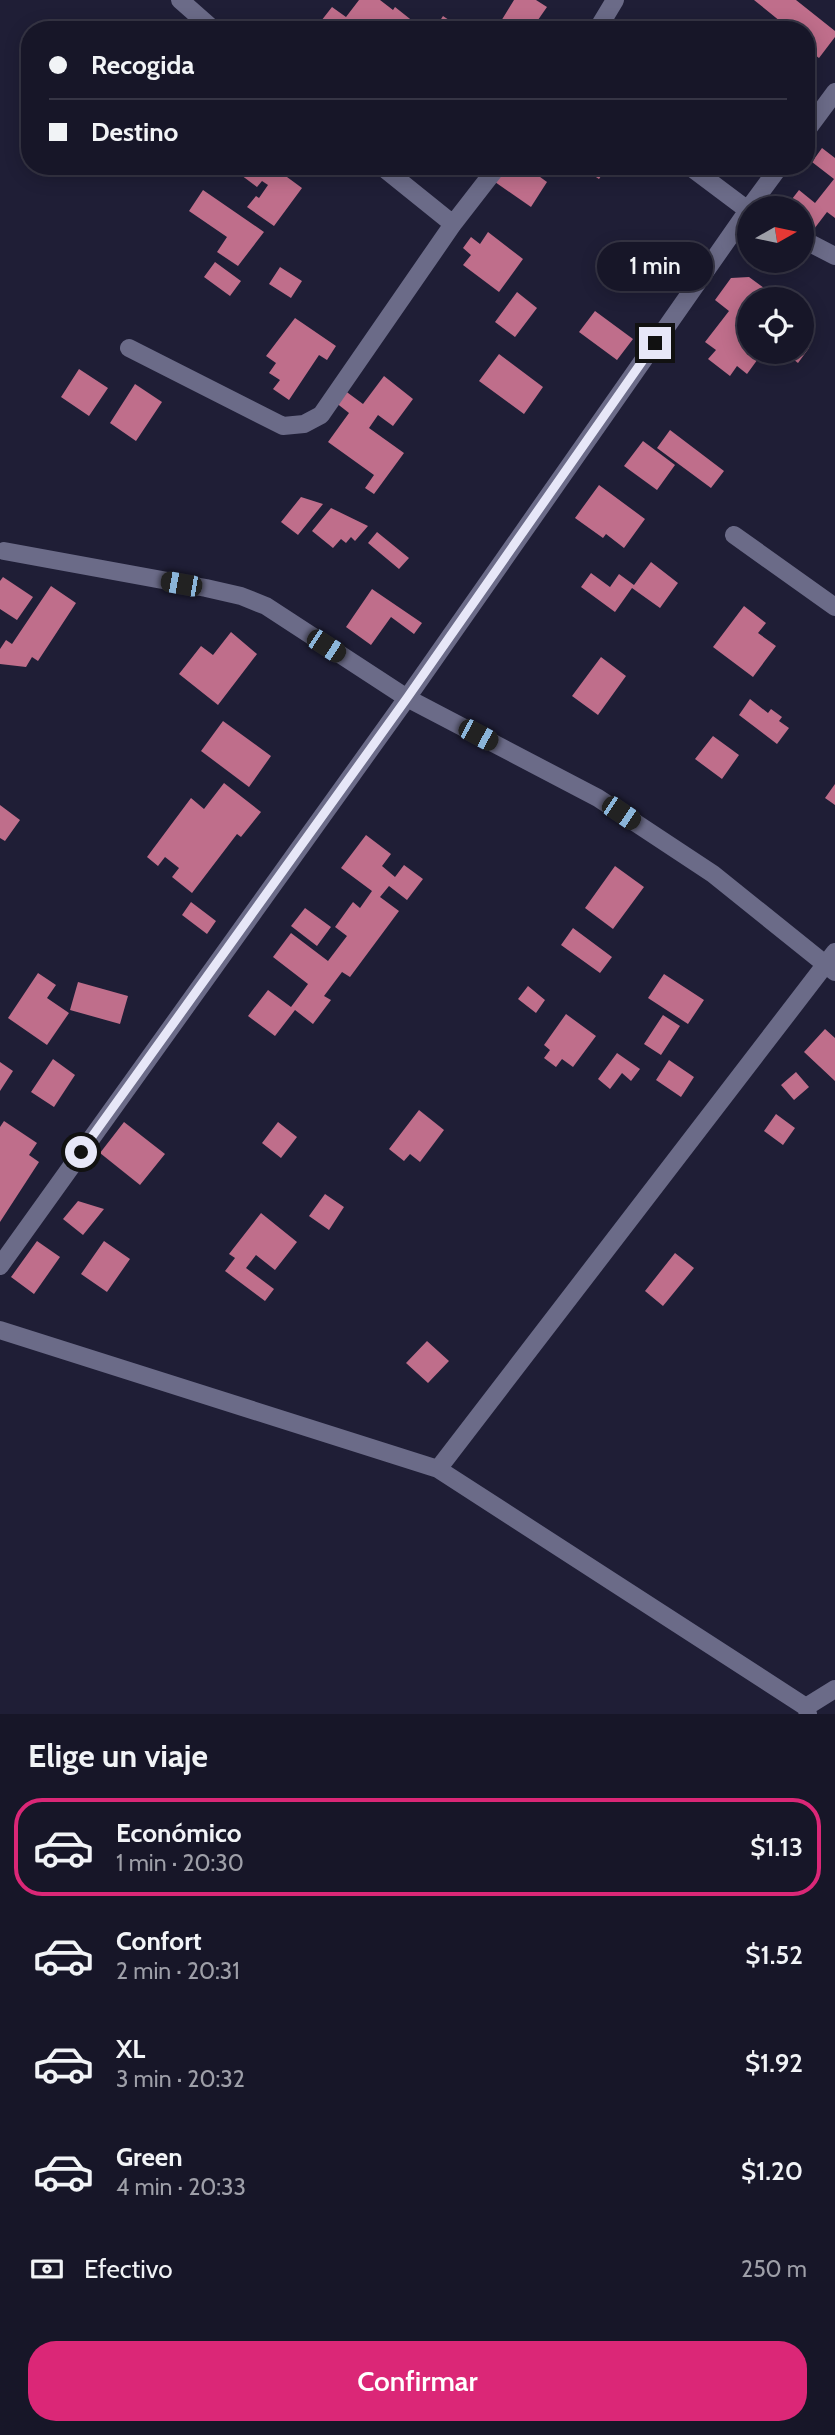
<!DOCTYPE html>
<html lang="es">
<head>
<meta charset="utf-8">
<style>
  :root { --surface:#171628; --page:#242334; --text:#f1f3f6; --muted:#9e9fa8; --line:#363545; --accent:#db2777 }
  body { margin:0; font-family:Cabin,sans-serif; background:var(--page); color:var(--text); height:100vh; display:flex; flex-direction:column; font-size:26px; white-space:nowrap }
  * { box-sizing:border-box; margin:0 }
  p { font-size:23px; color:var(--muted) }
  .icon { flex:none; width:38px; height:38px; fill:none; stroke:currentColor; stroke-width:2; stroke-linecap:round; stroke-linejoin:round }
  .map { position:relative; height:1714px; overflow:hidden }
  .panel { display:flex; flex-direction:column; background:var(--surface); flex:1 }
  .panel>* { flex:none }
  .banner { position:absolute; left:21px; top:21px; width:794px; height:154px; border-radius:28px; box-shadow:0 4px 18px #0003,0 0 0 2px var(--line); display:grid; align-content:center; height:154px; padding:0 28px; background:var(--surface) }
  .needle { width:46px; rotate:81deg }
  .controls { position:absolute; left:737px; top:196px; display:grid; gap:14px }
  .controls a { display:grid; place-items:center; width:77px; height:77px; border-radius:50%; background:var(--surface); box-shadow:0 4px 18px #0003,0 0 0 2px var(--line); font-size:35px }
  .end { position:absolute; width:32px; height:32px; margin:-16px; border:9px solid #e7e7f8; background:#111; box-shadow:0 0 0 4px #111 }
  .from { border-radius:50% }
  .bubble { position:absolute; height:49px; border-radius:24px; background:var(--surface); box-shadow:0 4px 18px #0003,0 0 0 2px var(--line); font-size:23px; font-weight:600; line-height:49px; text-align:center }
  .car { position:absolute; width:21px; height:42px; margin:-21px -10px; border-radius:9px; box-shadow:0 0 5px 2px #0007; background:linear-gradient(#222 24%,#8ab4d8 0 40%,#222 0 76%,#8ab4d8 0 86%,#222 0) }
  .banner b { display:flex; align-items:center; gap:24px; height:66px; font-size:26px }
  .banner b+b { border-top:2px solid var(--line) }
  .banner i { width:18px; height:18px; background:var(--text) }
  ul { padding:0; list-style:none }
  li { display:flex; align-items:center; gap:21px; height:98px; margin:0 14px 10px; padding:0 14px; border:4px solid transparent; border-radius:28px }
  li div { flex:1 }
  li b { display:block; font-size:26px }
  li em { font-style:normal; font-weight:600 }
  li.active { border-color:var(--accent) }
  li>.icon { width:63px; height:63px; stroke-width:1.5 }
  h2 { padding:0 28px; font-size:32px; line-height:84px }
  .pay { display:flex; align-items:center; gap:18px; height:77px; padding:0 28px; font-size:26px }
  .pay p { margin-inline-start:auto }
  .primary-button { display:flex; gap:14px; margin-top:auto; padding:14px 28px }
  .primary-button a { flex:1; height:80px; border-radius:28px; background:var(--accent); color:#fff; font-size:28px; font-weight:600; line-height:80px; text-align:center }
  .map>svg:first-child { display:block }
</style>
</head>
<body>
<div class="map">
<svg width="835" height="1714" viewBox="0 0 835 1714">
  <rect width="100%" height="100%" fill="#1f1e36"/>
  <path fill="#bf6e8b" d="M 359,0 L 380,0 L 393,10 L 395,7 L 424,30 L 396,30 L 385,21 L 378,30 L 314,30 L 332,7 L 346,17 Z
    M 514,0 L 536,0 L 547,7 L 531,30 L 504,30 L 498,26 Z
    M 754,0 L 796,0 L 835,31 L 835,37 L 819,58 L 807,49 L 809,44 L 807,42 L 807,30 L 791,30 Z
    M 443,16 L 464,30 L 434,30 Z
    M 822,148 L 835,158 L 835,218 L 827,212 L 811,233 L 802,225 L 802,208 L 785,208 L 799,190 L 815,203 L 834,179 L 812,162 Z
    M 229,166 L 272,166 L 302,188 L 274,226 L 247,207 L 256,196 L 259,198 L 268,185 L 262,181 L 257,187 Z
    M 506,166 L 525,166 L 547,182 L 531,207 L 495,182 Z
    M 579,166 L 608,166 L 599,179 Z
    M 203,190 L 264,232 L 238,266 L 217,252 L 227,237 L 189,211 Z
    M 488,232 L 523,259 L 499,292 L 463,265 L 471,255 L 463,248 L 471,237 L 480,244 Z
    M 215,262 L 241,281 L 230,296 L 204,277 Z
    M 280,267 L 302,281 L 291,298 L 269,284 Z
    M 749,277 L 779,299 L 749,299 L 749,352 L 763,352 L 747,374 L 737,366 L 730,376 L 708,359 L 716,350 L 705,342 L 729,311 L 715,300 L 731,278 Z
    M 517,292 L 537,308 L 515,337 L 495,322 Z
    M 595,311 L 633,339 L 617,360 L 579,332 Z
    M 295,318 L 336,346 L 327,360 L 319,355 L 289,400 L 273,389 L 280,380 L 269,373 L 276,363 L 266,356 Z
    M 802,343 L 809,348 L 798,363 L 784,352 L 802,352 Z
    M 499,354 L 543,387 L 524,414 L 479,381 Z
    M 79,369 L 108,388 L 89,416 L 61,397 Z
    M 384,376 L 413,399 L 393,426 L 378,415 L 369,428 L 404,453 L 374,494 L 365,488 L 374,475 L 328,442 L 349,413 L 335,402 L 344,390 L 363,404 Z
    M 135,384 L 162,402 L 136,441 L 110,423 Z
    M 670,430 L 724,471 L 711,488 L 657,448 Z
    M 643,441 L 675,465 L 657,490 L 624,466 Z
    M 599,485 L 645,519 L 624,548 L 606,534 L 603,538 L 575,518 Z
    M 301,497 L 323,504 L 298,535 L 281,522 Z
    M 331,508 L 368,526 L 355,541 L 351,537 L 346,543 L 341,539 L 333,548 L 312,531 Z
    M 377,532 L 409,558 L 399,569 L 368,543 Z
    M 651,562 L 678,583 L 660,608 L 632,588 L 615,612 L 581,587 L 591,573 L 610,587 L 619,574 L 634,585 Z
    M 3,577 L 33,597 L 17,620 L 0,609 L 0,581 Z
    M 51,586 L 76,603 L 38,661 L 32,657 L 26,667 L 0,664 L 0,649 L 6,640 L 12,644 Z
    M 372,589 L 422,623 L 414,634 L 391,617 L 371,645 L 346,627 Z
    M 744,606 L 766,623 L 758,633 L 776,646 L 753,677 L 713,647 Z
    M 231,632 L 257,654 L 218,705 L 179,674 L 201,646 L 213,655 Z
    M 601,657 L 626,676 L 598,715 L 572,696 Z
    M 750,699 L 768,713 L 771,709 L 782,717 L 779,721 L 789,728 L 777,744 L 739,715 Z
    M 223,721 L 271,756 L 249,787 L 201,751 Z
    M 713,736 L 739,755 L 722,779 L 695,759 Z
    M 224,783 L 261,812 L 241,837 L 237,834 L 192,893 L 172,877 L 179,868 L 165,857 L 158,866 L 147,857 L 191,798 L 204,809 Z
    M 835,784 L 835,805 L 825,798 Z
    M 0,805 L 20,820 L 5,841 L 0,838 Z
    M 366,835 L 391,854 L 382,866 L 395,877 L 404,865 L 423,879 L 407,900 L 389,886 L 380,897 L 399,911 L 350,977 L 342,972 L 324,996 L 331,1000 L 313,1024 L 295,1010 L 275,1036 L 248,1016 L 268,990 L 291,1007 L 308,984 L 273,957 L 291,933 L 328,961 L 347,936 L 335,927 L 353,902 L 360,908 L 372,891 L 341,868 Z
    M 615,866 L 644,887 L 613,929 L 585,908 Z
    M 191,902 L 216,921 L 207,934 L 182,915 Z
    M 305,908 L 331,927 L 317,946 L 291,926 Z
    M 573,928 L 612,957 L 600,973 L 561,945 Z
    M 38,973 L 56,985 L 47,998 L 69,1013 L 47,1045 L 8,1018 Z
    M 664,974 L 704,1000 L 688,1024 L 648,998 Z
    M 78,982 L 128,996 L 120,1024 L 70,1010 Z
    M 528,986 L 545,1000 L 536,1013 L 518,999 Z
    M 566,1014 L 596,1036 L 573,1067 L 562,1059 L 556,1067 L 544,1058 L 550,1050 L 544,1045 Z
    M 663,1015 L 680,1026 L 661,1055 L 644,1044 Z
    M 825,1029 L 835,1038 L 835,1081 L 804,1052 Z
    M 617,1053 L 640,1069 L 631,1081 L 622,1073 L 610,1089 L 598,1079 Z
    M 53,1059 L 75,1075 L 54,1107 L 31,1092 Z
    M 669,1060 L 694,1077 L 681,1097 L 656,1080 Z
    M 0,1062 L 13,1071 L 0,1091 Z
    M 796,1072 L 809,1087 L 794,1100 L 781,1085 Z
    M 419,1110 L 444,1130 L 420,1162 L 410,1154 L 404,1161 L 389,1149 Z
    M 776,1114 L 795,1128 L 783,1145 L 764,1131 Z
    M 4,1121 L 37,1143 L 29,1155 L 39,1162 L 0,1222 L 0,1127 Z
    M 124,1122 L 165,1154 L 140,1185 L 100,1153 Z
    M 278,1122 L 297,1137 L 281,1158 L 262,1143 Z
    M 325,1194 L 344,1207 L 329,1230 L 309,1216 Z
    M 78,1201 L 104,1209 L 83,1235 L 63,1219 Z
    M 261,1213 L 297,1242 L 275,1270 L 256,1255 L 246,1268 L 274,1289 L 265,1301 L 225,1271 L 235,1258 L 229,1254 Z
    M 37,1241 L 60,1257 L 34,1294 L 11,1277 Z
    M 104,1241 L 130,1259 L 107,1292 L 81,1274 Z
    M 675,1253 L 694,1268 L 663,1306 L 645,1291 Z
    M 427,1341 L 449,1361 L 428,1383 L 406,1363 Z"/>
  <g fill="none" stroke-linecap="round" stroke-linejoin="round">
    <path stroke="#6b6b88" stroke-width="18" d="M 180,0 L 214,30
      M 597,30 L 615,0
      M 807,130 L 835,92
      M 381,166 L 453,224
      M 689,166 L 749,211
      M 749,208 L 780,166
      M 802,239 L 835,256
      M 129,348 L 283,426 L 304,424 L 321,415 L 453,224 L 498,166
      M 734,535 L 835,607
      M 4,551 L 206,588 L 241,596 L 266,606 L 407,698 L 598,798 L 713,874 L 835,972
      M 0,1266 L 407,698 L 749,209
      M 0,1330 L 438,1469 L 806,1707 L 808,1714
      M 438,1469 L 835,952
      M 806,1707 L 835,1689"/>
  </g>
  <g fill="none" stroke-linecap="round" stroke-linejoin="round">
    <path stroke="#e7e7f8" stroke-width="9" d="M 81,1152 L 407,698 L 655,343"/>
  </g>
</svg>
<div class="controls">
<a><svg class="needle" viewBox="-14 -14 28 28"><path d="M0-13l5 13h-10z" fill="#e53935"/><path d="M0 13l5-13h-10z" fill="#9e9fa8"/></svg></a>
<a><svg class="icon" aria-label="locate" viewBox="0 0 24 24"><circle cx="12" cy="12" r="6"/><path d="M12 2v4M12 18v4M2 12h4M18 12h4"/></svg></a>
</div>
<i class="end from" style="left:81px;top:1152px"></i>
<i class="end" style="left:655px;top:343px"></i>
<div class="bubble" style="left:597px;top:242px;width:116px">1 min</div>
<i class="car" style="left:181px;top:584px;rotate:280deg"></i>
<i class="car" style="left:326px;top:646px;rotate:123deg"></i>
<i class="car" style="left:478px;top:735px;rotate:118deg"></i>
<i class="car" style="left:621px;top:813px;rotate:124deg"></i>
<div class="banner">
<b><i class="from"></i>Recogida</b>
<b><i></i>Destino</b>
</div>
</div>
<section class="panel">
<h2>Elige un viaje</h2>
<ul>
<li class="active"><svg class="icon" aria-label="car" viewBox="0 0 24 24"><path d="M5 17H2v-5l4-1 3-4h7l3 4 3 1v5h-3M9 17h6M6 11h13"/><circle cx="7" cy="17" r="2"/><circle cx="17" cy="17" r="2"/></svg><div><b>Económico</b><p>1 min · 20:30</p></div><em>$1.13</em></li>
<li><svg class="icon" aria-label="car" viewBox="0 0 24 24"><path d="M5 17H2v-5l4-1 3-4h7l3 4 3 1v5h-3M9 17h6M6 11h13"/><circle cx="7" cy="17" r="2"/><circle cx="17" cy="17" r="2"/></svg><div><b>Confort</b><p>2 min · 20:31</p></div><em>$1.52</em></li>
<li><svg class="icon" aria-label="car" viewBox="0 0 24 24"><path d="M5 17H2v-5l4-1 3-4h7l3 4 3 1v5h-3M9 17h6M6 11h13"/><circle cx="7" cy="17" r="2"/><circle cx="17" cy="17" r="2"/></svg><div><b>XL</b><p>3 min · 20:32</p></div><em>$1.92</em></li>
<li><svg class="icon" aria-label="car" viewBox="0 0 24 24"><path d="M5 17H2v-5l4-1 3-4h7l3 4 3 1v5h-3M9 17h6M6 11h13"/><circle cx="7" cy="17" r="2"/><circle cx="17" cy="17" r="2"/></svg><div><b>Green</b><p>4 min · 20:33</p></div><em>$1.20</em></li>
</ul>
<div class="pay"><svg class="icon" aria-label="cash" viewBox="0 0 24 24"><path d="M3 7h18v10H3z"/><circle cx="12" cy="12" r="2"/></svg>Efectivo<p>250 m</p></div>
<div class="primary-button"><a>Confirmar</a></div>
</section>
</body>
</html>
